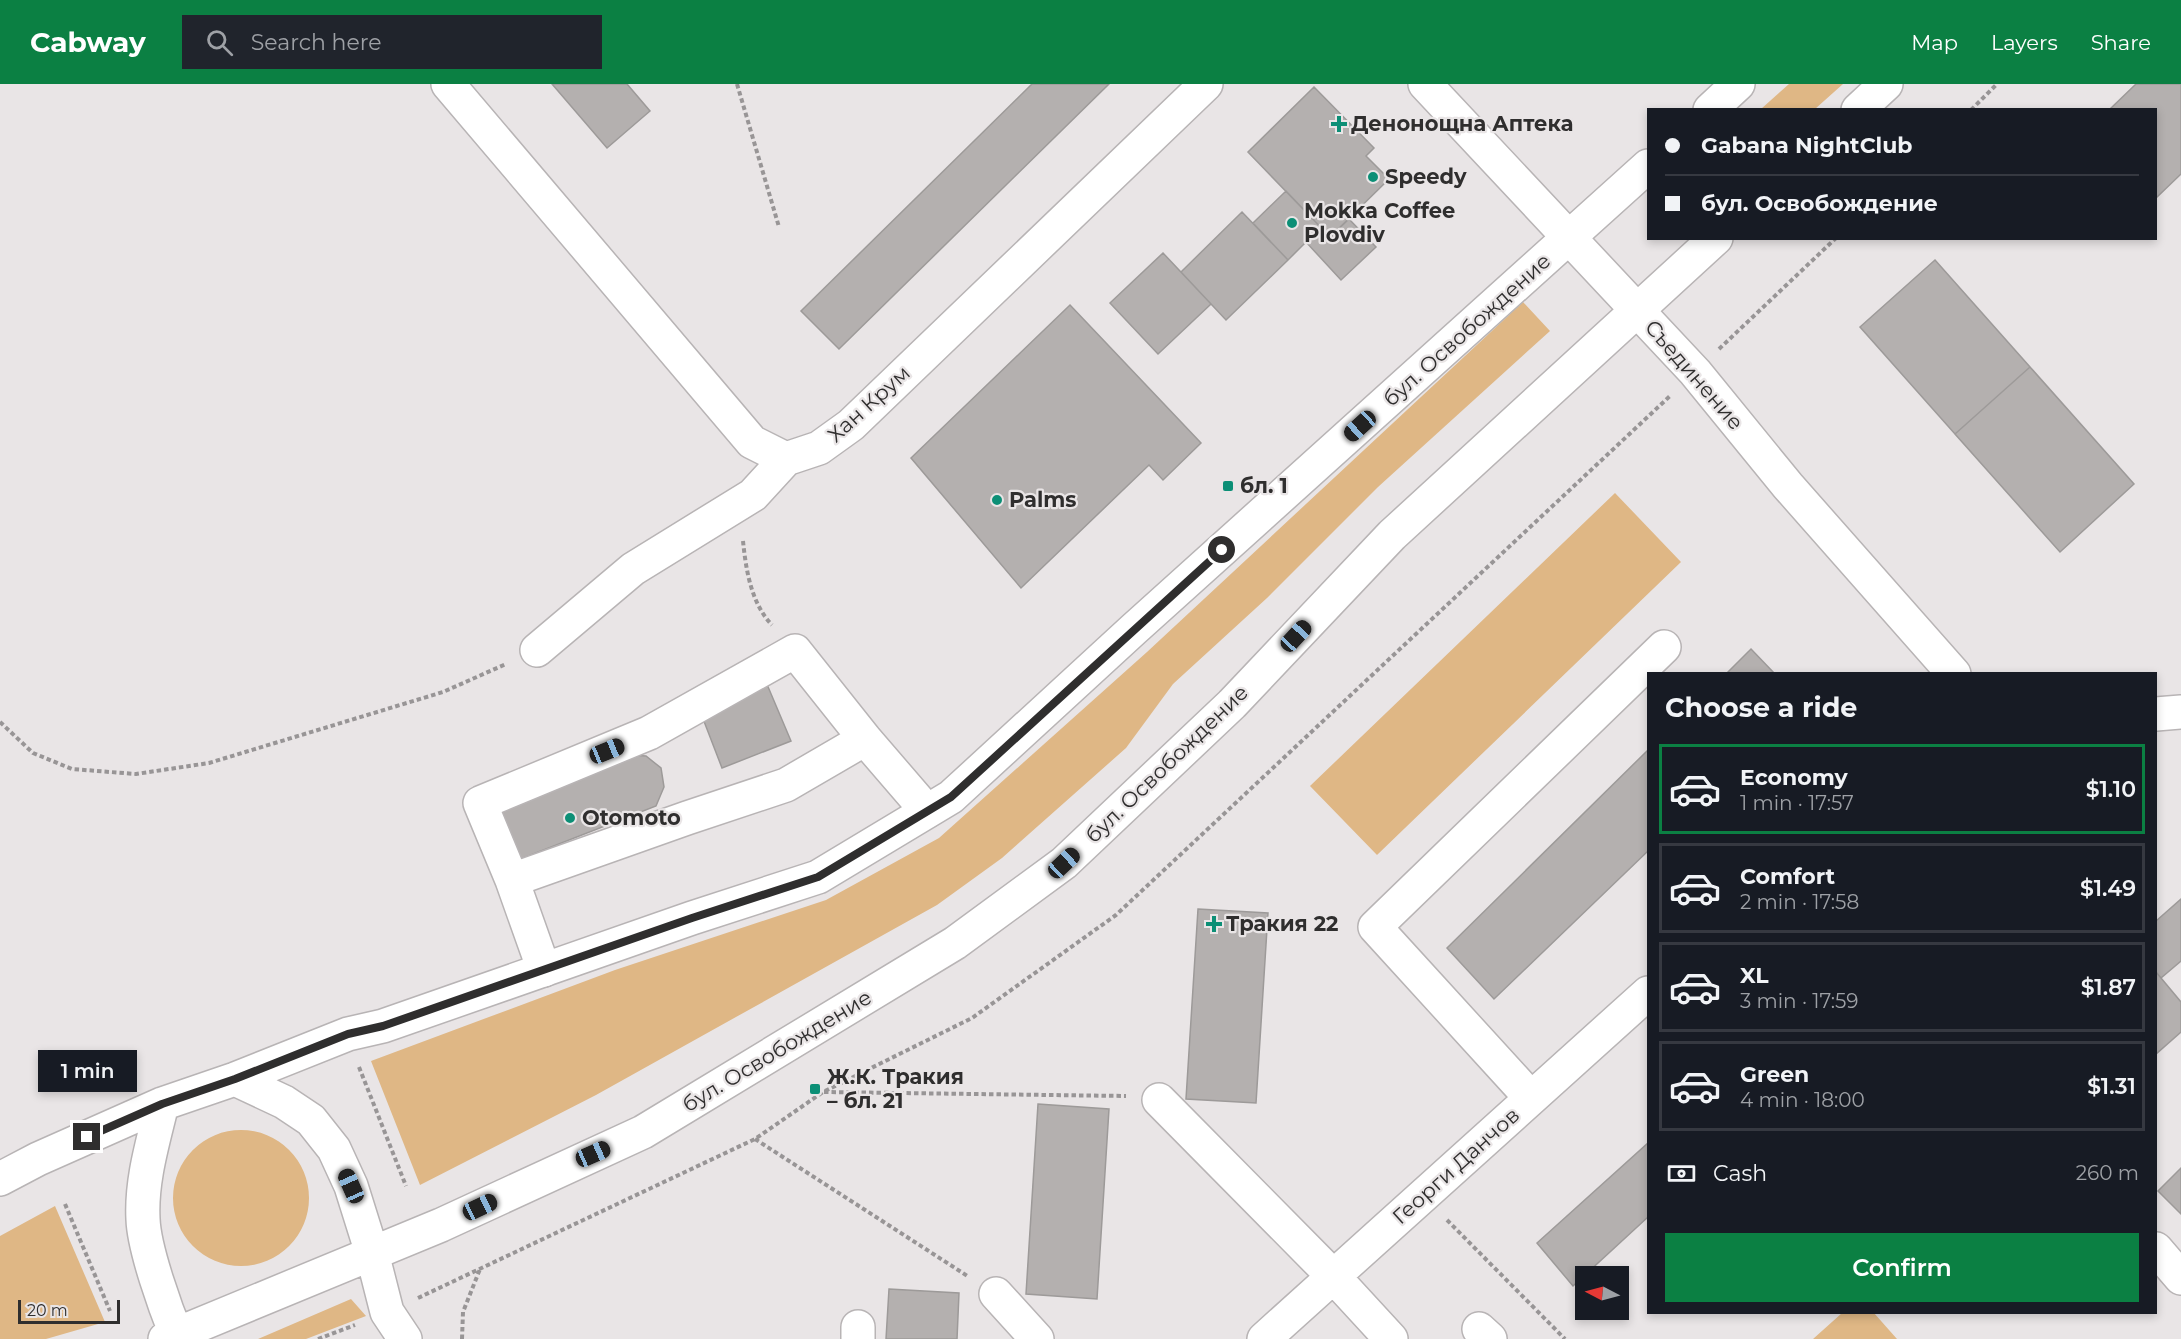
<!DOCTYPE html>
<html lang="en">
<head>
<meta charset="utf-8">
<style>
  :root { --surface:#171b24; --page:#20242c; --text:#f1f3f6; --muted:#9ea1a6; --line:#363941; --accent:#0b8043 }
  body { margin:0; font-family:Montserrat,sans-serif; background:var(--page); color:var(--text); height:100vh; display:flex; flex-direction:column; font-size:22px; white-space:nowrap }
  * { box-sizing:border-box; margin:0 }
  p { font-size:20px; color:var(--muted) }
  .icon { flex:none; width:33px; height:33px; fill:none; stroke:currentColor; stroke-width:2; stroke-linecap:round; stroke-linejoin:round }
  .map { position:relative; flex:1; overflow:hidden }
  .details { position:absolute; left:1647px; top:588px; width:510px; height:642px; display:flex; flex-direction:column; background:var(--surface); border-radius:0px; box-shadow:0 3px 9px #0003 }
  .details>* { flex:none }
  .top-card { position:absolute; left:1647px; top:24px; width:510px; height:132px; border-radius:0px; box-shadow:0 3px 9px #0003; display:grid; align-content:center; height:132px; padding:0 18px; background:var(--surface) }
  .needle { width:39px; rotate:276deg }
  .fabs { position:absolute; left:1575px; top:1182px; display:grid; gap:12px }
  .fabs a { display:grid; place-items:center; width:54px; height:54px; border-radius:0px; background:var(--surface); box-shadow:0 3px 9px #0003; font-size:30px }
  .scale { position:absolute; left:18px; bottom:15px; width:102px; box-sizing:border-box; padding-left:6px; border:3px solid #2f2e2e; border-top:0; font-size:16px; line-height:21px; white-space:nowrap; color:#2f2e2e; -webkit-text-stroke:4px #e9e5e6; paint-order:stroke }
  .end { position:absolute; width:27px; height:27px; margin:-14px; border:8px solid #2f2e2e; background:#fff; box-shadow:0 0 0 3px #fff }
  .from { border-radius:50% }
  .bubble { position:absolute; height:42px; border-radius:0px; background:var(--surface); box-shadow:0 3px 9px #0003; font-size:20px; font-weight:600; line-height:42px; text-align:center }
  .car { position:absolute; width:18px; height:36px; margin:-18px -9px; border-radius:8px; box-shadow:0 0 4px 2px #0007; background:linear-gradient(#222 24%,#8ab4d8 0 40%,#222 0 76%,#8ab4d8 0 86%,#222 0) }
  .top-card b { display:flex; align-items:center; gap:21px; height:57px; font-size:22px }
  .top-card b+b { border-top:2px solid var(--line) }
  .top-card i { width:15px; height:15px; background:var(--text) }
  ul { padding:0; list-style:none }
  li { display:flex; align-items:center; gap:18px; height:90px; margin:0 12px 9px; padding:0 6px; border:3px solid var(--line); border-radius:0px }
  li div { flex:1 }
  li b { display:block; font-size:22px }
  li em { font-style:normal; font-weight:600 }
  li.current { border-color:var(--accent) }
  li>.icon { width:54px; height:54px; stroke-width:1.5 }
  h2 { padding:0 18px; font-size:27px; line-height:72px }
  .pay { display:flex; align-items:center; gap:15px; height:66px; padding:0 18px; font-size:22px }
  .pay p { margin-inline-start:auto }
  .primary-button { display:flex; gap:12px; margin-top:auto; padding:12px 18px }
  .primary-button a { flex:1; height:69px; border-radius:0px; background:var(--accent); color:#fff; font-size:24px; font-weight:600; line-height:69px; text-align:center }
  header { display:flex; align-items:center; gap:36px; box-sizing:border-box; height:84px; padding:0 30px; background:var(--accent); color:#fff }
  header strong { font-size:28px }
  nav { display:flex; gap:33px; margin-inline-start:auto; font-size:21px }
  .search { width:420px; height:54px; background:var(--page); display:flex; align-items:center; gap:15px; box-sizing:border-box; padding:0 21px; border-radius:0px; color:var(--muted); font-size:22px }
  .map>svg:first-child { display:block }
</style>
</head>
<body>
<header>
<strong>Cabway</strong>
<div class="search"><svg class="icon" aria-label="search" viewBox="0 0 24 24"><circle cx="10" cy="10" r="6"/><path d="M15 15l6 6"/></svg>Search here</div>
<nav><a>Map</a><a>Layers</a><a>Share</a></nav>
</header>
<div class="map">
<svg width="2181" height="1255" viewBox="0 0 2181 1255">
  <rect width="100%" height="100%" fill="#e9e5e6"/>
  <path fill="#dfb785" d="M 1789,0 L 1843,0 L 1815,25 L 1761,25 Z
    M 1523,218 L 1550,247 L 1378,403 L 1267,514 L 1173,600 L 1126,664 L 1002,774 L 937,821 L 596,1011 L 420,1101 L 371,977 L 615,886 L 826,816 L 939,754 L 1147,568 Z
    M 1615,409 L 1681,478 L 1377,771 L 1310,702 Z
    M173 1114a68 68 0 1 1 136 0a68 68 0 1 1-136 0Z
    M 55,1122 L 105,1238 L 46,1255 L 0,1255 L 0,1152 Z
    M 351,1215 L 366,1232 L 306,1255 L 258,1255 Z
    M 1842,1229 L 1874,1229 L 1897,1255 L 1813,1255 Z"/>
  <path fill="#b4b0af" stroke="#9d9a99" stroke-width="1.5" d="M 552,0 L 627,0 L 650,27 L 607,64 Z
    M 1032,0 L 1109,0 L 839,265 L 801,227 Z
    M 2136,0 L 2181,0 L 2181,90 L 2156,114 L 2156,26 L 2109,26 Z
    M 1314,3 L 1374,64 L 1366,72 L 1389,95 L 1330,153 L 1248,68 Z
    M 1286,107 L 1330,153 L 1349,135 L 1376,163 L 1341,196 L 1306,158 L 1288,176 L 1253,139 Z
    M 1242,128 L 1288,176 L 1226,236 L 1181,188 Z
    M 1163,169 L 1211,220 L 1158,270 L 1110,219 Z
    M 1935,176 L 2030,283 L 1955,350 L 1860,243 Z
    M 1070,221 L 1201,359 L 1163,396 L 1149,381 L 1021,504 L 911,374 Z
    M 2030,283 L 2134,400 L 2060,468 L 1955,350 Z
    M 1751,565 L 1775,590 L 1726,590 Z
    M 766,598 L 791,657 L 722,684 L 700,627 Z
    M 1648,666 L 1648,767 L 1494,915 L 1447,864 Z
    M 630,671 L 646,672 L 661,684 L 664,703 L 656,722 L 513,778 L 494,729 Z
    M 2181,815 L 2181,877 L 2161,894 L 2156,888 L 2156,837 Z
    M 1198,825 L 1268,829 L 1256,1019 L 1186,1015 Z
    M 2156,888 L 2181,918 L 2181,948 L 2156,970 Z
    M 1038,1020 L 1109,1025 L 1097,1215 L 1026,1210 Z
    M 1648,1059 L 1648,1133 L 1573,1202 L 1537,1159 Z
    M 2181,1084 L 2181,1130 L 2158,1107 Z
    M 889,1205 L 959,1209 L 957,1255 L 886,1255 Z"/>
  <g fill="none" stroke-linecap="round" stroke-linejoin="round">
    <g stroke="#b8b4b5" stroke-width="36">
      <path id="minor" d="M 448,0 L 752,358 L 786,375 L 819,364 L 851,341 L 1206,0
        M 1425,0 L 1695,288 L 1788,402 L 1954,590
        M 537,566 L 633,485 L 753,411 L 786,375
        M 2156,630 L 2181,628
        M 512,796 L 687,734 L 786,701 L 865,655
        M 544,886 L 512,796 L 480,719 L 649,649 L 795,567 L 865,655 L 927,727
        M 1531,1014 L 1375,843 L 1664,563
        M 1159,1016 L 1334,1193 L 1391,1255
        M 2156,1165 L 2181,1194
        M 996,1210 L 1037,1255
        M 1479,1245 L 1490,1255
        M 858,1255 L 858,1243
        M 1264,1255 L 1648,909"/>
    </g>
    <g stroke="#b8b4b5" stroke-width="36">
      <path id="major" d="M 1710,26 L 1738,0
        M 1858,26 L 1886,0
        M 235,995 L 284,1018 L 311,1036 L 334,1065 L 351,1102 L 372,1169 L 387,1228 L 405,1255
        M 162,1020 C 153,1058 141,1096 143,1135 C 144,1165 166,1226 178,1255
        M 0,1095 L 38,1075 L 162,1020 L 235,995 L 348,950 L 383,942 L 692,834 L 818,793 L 951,713 L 1134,545 L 1648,82
        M 165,1255 L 441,1141 L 643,1048 L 955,859 L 1064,779 L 1232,620 L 1392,451 L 1716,154"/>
    </g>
    <path stroke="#989596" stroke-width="4" stroke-dasharray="4.5 3" stroke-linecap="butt" d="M 737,0 L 779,143
      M 1971,26 L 1997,0
      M 1719,265 L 1836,154
      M 743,457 C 746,486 751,519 772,541
      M 0,638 L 33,669 L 72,685 L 136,690 L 209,679 L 443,608 L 506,580
      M 359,983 L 406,1102
      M 824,1008 L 1126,1012
      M 755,1055 L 969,1193
      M 65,1120 L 110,1227
      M 1447,1136 L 1565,1255
      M 418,1214 L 755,1055 L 823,1008 L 972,934 L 1116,831 L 1670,312
      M 318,1255 L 355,1241
      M 462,1255 L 463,1228 L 480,1185"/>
    <use href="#minor" stroke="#fff" stroke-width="33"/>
    <use href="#major" stroke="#fff" stroke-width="33"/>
  </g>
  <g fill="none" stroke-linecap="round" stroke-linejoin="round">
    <path stroke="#2f2e2e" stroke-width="8" d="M 87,1053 L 162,1020 L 235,995 L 348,950 L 383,942 L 692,834 L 818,793 L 951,713 L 1222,466"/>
  </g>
  <g fill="#0c8f76" stroke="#e9e5e6" stroke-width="2">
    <path d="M1336 31h6v6h6v6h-6v6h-6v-6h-6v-6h6z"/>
    <circle cx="1373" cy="93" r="6"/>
    <circle cx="1292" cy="139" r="6"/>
    <rect x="1222" y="396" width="12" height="12" rx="3"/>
    <circle cx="997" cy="416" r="6"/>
    <circle cx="570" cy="734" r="6"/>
    <path d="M1211 831h6v6h6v6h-6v6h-6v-6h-6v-6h6z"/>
    <rect x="809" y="999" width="12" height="12" rx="3"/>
  </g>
  <g text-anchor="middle" stroke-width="4.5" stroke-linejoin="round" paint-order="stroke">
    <g font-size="21" font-weight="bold" fill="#2f2e2e" stroke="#e9e5e6" text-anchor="start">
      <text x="1351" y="47">Денонощна Аптека</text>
      <text x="1385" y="100">Speedy</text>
      <text x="1304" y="134">Mokka Coffee<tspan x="1304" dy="24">Plovdiv</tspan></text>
      <text x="1240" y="409">бл. 1</text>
      <text x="1009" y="423">Palms</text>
      <text x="582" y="741">Otomoto</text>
      <text x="1226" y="847">Тракия 22</text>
      <text x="827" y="1000">Ж.К. Тракия<tspan x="827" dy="24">– бл. 21</tspan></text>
    </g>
    <g font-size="21" fill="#2f2e2e" stroke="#e9e5e6">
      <text transform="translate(1467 246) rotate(-42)" y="7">бул. Освобождение</text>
      <text transform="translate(1694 291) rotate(49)" y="7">Съединение</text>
      <text transform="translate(869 320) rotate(-42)" y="7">Хан Крум</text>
      <text transform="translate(1167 680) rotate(-44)" y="7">бул. Освобождение</text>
      <text transform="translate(777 967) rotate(-31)" y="7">бул. Освобождение</text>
      <text transform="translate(1456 1082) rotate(-42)" y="7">Георги Данчов</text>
    </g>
  </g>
</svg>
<div class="fabs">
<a><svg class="needle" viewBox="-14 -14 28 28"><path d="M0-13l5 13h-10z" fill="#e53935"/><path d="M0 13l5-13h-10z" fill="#9ea1a6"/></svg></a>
</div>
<div class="scale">20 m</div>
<i class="end from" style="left:1222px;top:466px"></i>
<i class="end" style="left:87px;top:1053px"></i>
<div class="bubble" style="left:38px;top:966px;width:99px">1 min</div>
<i class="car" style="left:1360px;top:342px;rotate:228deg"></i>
<i class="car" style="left:1296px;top:552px;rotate:43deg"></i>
<i class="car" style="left:607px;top:667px;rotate:68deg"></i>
<i class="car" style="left:1064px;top:779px;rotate:47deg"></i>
<i class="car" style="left:593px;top:1070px;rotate:66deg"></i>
<i class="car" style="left:351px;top:1102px;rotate:336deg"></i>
<i class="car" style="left:480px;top:1123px;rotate:65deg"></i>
<div class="top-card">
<b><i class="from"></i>Gabana NightClub</b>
<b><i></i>бул. Освобождение</b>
</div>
<section class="details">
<h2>Choose a ride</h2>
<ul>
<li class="current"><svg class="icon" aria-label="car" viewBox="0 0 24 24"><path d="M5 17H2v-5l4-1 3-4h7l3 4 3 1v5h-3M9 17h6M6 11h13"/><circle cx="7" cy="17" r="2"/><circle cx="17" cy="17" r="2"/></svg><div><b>Economy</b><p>1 min · 17:57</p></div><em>$1.10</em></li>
<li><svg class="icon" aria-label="car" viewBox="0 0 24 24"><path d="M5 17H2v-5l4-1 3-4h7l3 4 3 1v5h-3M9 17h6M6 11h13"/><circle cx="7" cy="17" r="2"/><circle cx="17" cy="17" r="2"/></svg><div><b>Comfort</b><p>2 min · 17:58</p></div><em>$1.49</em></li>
<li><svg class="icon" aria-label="car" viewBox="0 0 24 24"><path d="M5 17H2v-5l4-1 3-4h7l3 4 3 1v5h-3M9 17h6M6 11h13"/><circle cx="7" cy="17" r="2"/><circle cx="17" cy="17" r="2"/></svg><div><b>XL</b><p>3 min · 17:59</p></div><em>$1.87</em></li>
<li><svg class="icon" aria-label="car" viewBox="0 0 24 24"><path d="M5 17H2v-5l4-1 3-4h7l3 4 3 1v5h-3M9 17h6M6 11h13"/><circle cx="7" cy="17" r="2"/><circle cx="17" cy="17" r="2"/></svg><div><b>Green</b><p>4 min · 18:00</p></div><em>$1.31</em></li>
</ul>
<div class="pay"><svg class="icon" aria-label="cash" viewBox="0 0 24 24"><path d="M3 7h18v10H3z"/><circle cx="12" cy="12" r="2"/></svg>Cash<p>260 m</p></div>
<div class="primary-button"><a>Confirm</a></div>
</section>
</div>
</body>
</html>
